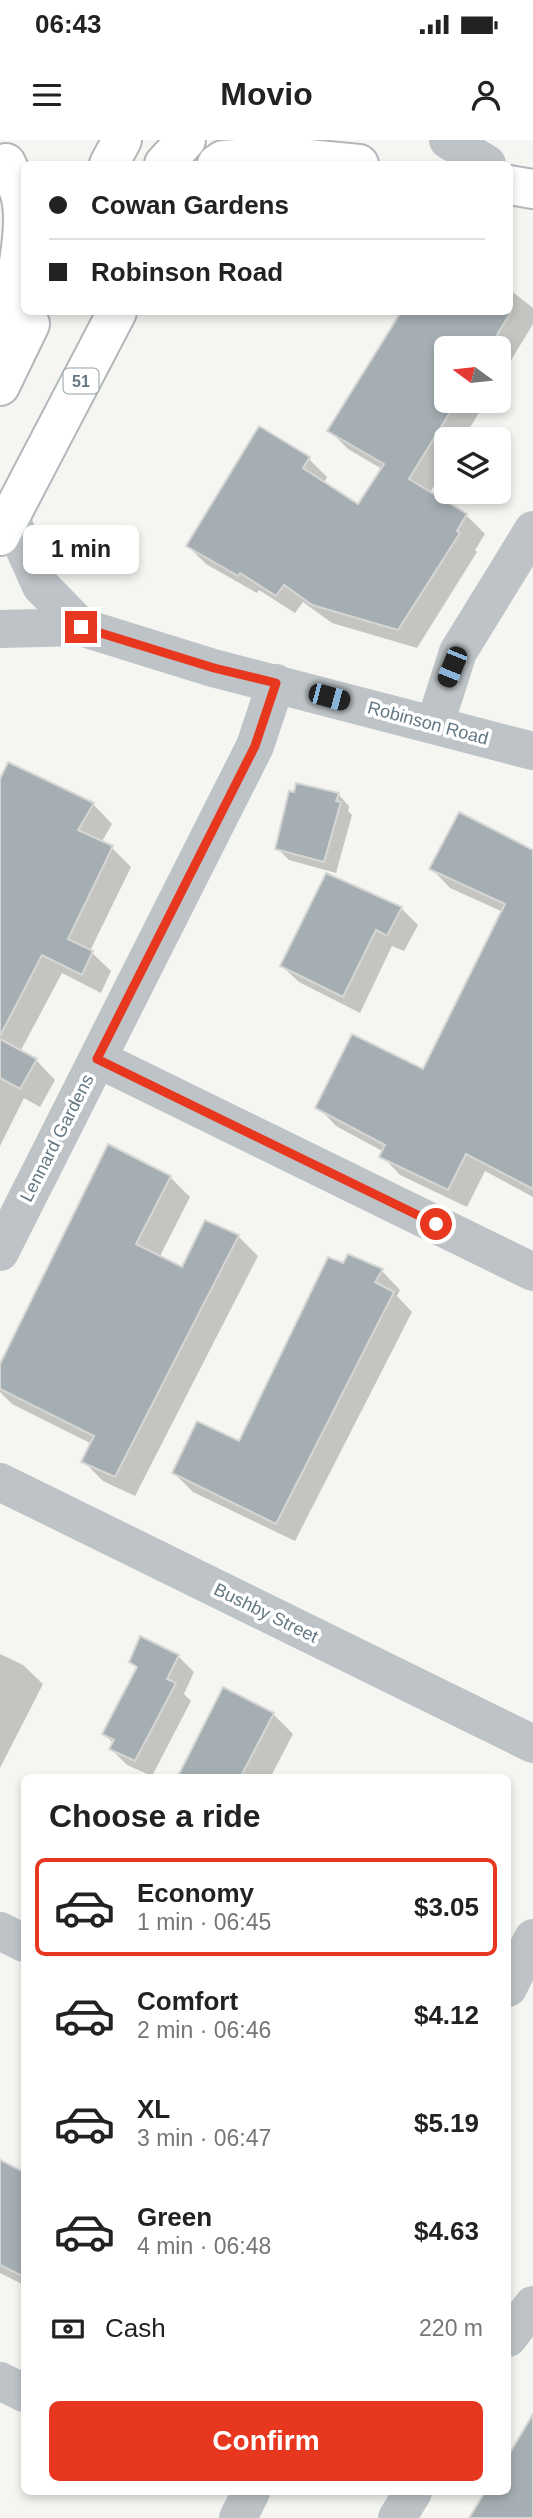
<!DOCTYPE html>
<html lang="en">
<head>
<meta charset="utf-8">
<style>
  :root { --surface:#fff; --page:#f6f6f6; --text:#222; --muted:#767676; --line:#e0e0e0; --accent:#e7381f }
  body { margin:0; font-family:Helvetica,sans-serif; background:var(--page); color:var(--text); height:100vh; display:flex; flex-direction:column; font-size:26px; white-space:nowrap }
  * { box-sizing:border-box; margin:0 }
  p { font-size:23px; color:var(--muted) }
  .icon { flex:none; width:38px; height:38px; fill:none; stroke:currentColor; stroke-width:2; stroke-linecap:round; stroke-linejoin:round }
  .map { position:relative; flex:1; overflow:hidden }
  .drawer { position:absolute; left:21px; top:1634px; width:490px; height:721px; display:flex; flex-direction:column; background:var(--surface); border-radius:10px; box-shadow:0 4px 10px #0003 }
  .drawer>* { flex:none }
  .top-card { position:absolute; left:21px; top:21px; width:492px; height:154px; border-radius:10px; box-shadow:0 4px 10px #0003; display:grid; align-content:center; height:154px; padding:0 28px; background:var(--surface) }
  .needle { width:46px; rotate:285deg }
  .buttons { position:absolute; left:434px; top:196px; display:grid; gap:14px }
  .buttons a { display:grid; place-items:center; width:77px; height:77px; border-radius:10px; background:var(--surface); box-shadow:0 4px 10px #0003; font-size:35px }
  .end { position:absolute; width:32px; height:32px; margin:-16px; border:9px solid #e7381f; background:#fff; box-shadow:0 0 0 4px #fff }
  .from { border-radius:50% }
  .bubble { position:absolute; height:49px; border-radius:10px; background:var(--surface); box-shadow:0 4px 10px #0003; font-size:23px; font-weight:700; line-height:49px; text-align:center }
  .car { position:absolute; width:21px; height:42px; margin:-21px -10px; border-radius:9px; box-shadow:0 0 5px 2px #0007; background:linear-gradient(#222 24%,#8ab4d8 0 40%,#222 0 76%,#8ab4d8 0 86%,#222 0) }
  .top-card b { display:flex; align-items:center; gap:24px; height:66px; font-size:26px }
  .top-card b+b { border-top:2px solid var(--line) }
  .top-card i { width:18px; height:18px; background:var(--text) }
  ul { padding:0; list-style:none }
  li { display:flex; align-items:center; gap:21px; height:98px; margin:0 14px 10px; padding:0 14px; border:4px solid transparent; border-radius:10px }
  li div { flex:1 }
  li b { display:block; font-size:26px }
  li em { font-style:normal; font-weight:700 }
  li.on { border-color:var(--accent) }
  li>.icon { width:63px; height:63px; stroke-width:1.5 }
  h2 { padding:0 28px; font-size:32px; line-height:84px }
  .pay { display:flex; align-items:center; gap:18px; height:77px; padding:0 28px; font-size:26px }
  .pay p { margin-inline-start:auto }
  .primary-button { display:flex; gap:14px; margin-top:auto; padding:14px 28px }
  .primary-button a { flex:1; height:80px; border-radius:10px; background:var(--accent); color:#fff; font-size:28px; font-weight:700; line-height:80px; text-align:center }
  .status { display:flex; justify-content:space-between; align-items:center; height:49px; padding:0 35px; background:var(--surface); direction:ltr }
  .status svg { height:19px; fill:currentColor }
  header { display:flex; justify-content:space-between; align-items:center; height:91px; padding:0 28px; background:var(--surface); font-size:32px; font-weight:700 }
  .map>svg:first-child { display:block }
</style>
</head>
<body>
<div class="status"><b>06:43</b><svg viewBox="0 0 49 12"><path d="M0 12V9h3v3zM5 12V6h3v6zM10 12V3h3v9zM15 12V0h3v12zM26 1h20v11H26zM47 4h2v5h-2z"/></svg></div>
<header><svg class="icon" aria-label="menu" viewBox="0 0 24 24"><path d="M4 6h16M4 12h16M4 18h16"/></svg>Movio<svg class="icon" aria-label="person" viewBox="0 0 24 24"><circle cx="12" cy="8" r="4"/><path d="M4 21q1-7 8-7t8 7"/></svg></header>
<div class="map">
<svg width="533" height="2378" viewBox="0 0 533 2378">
  <rect width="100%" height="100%" fill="#f5f5f1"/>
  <path fill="#0003" d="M 509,149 L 533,168 L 533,184 L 499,240 L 499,208 L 446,208 L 446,261 L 486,261 L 463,299 L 446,299 L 446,326 L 429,354 L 466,375 L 485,394 L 475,410 L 477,412 L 417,508 L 332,483 L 303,462 L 295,473 L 259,450 L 257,453 L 206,424 L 188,406 L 309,319 L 327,337 L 324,343 L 359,366 L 382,329 L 348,309 L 329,290 L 403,172 L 509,172 Z
    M 0,644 L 93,664 L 112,684 L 101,703 L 112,708 L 131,727 L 90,811 L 111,831 L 101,853 L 62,833 L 20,912 L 36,920 L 55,940 L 40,967 L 24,958 L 0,1006 Z
    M 338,654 L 349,666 L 348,671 L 352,675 L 336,733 L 289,720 L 277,708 Z
    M 533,712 L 533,1057 L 485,1031 L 467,1067 L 400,1035 L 382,1016 L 384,1012 L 336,986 L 318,967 L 424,932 L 503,772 L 450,748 L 432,729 Z
    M 327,735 L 401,768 L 418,785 L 404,811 L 392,806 L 360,873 L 299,842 L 282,826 Z
    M 170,1037 L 190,1057 L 159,1118 L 182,1130 L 206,1082 L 238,1096 L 258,1116 L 135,1356 L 103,1341 L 84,1322 L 92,1304 L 12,1264 L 0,1252 L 0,1228 Z
    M 344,1125 L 382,1131 L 400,1150 L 397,1156 L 412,1172 L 295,1401 L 193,1352 L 174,1333 L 240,1303 Z
    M 0,1514 L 23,1525 L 43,1544 L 0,1628 Z
    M 178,1516 L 194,1532 L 184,1554 L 191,1561 L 152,1636 L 127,1625 L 111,1609 L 114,1604 L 104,1594 L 138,1529 L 131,1521 Z
    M 273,1574 L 293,1594 L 270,1638 L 179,1638 Z
    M 0,2022 L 24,2034 L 24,2145 L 0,2133 Z"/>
  <path fill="#a5afb3" stroke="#d6d6d4" stroke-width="2" d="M 401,172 L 511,172 L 489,208 L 446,208 L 446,261 L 457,261 L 409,339 L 467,374 L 457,391 L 460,393 L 398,490 L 312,465 L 284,445 L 276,456 L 240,433 L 238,436 L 186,406 L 259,286 L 310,317 L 303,328 L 358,364 L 384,324 L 327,291 Z
    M 8,622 L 94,663 L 78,690 L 113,706 L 68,799 L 93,811 L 82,835 L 42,815 L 0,896 L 0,639 Z
    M 296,643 L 339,653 L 336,661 L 341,662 L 324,722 L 275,709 L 289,651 L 294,652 Z
    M 459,672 L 533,710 L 533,1049 L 466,1014 L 448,1050 L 379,1017 L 385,1005 L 315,968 L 352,894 L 423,929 L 505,764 L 429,729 Z
    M 326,733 L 402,767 L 387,796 L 376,790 L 343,857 L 280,826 Z
    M 0,899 L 37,919 L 20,949 L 0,938 Z
    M 108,1004 L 171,1036 L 136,1104 L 182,1127 L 205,1080 L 239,1095 L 115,1337 L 81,1322 L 94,1296 L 0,1249 L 0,1224 Z
    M 348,1114 L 383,1129 L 375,1142 L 394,1152 L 276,1384 L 172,1333 L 197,1281 L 239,1301 L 328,1117 L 343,1123 Z
    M 140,1496 L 179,1515 L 167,1539 L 176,1543 L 135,1621 L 109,1609 L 114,1600 L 102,1594 L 137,1527 L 129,1522 Z
    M 223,1547 L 274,1573 L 240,1638 L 177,1638 Z
    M 0,2020 L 24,2032 L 24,2137 L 0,2125 Z
    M 533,2274 L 533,2378 L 469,2378 L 485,2352 L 508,2352 L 508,2316 Z"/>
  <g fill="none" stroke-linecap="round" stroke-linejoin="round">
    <g stroke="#b3b7ba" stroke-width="42">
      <path id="highway" d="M 109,24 L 122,0
        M 164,24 L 186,0
        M 217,24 L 223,20 L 278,16 L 359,24
        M 509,45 L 533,49
        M 0,206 C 10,169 29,95 21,58 C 19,47 11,34 6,23
        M 0,246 L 30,184
        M 0,396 L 117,172"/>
    </g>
    <path stroke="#bdc3c6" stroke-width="38" d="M 448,0 L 487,24
      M 10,377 L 41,446 L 81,487
      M 0,489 L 81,487 L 213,528 L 533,611
      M 435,584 L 458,512 L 533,390
      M 98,919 L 533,1132
      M 0,1112 L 255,606 L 276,543
      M 0,1342 L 533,1604
      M 0,1791 L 24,1803
      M 508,1848 L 533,1798
      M 508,2198 L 533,2165
      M 0,2241 L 24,2253
      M 238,2378 L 251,2352
      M 397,2378 L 413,2352"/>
    <use href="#highway" stroke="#fff" stroke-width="38"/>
  </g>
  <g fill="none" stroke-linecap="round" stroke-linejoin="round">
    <path stroke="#e7381f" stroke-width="9" d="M 81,487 L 214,528 L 276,543 L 255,606 L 97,919 L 436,1084"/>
  </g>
  <g text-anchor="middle" stroke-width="7" stroke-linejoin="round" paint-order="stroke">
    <rect fill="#fff" stroke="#92a0a8" stroke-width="2" x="63.5" y="228.5" width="35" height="25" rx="5"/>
    <g font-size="16" font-weight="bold" fill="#637883">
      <text x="81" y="247">51</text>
    </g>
    <g font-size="18" fill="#637883" stroke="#fff">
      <text transform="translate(428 583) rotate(15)" y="6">Robinson Road</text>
      <text transform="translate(57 998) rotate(-63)" y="6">Lennard Gardens</text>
      <text transform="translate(266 1473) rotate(26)" y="6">Bushby Street</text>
    </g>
  </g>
</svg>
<div class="buttons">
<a><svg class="needle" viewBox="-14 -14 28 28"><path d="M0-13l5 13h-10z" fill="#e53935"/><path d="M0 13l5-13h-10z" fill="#767676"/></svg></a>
<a><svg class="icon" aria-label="layers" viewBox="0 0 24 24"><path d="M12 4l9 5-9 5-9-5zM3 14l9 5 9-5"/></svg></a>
</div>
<i class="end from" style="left:436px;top:1084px"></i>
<i class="end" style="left:81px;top:487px"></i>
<div class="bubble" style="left:23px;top:385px;width:116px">1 min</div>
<i class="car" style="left:452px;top:527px;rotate:202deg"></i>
<i class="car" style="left:329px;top:557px;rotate:105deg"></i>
<div class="top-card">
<b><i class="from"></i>Cowan Gardens</b>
<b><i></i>Robinson Road</b>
</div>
<section class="drawer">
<h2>Choose a ride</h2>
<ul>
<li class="on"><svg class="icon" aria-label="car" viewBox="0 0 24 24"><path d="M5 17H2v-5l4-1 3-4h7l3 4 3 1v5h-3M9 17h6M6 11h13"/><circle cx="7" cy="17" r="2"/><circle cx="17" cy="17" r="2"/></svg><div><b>Economy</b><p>1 min · 06:45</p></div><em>$3.05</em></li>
<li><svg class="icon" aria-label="car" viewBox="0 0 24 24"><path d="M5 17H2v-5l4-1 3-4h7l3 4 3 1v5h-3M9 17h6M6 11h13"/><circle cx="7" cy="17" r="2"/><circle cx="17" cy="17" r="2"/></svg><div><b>Comfort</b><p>2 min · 06:46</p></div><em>$4.12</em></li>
<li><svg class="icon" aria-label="car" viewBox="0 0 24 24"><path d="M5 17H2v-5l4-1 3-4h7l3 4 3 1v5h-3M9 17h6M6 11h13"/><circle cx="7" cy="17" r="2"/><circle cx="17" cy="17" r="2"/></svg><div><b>XL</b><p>3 min · 06:47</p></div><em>$5.19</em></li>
<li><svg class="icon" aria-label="car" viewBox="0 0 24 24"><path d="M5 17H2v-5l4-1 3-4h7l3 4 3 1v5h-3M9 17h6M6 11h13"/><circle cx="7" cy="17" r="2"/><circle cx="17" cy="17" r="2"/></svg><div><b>Green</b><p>4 min · 06:48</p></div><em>$4.63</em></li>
</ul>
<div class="pay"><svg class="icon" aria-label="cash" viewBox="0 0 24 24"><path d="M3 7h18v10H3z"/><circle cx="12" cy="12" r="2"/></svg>Cash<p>220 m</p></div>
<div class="primary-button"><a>Confirm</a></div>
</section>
</div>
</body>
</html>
